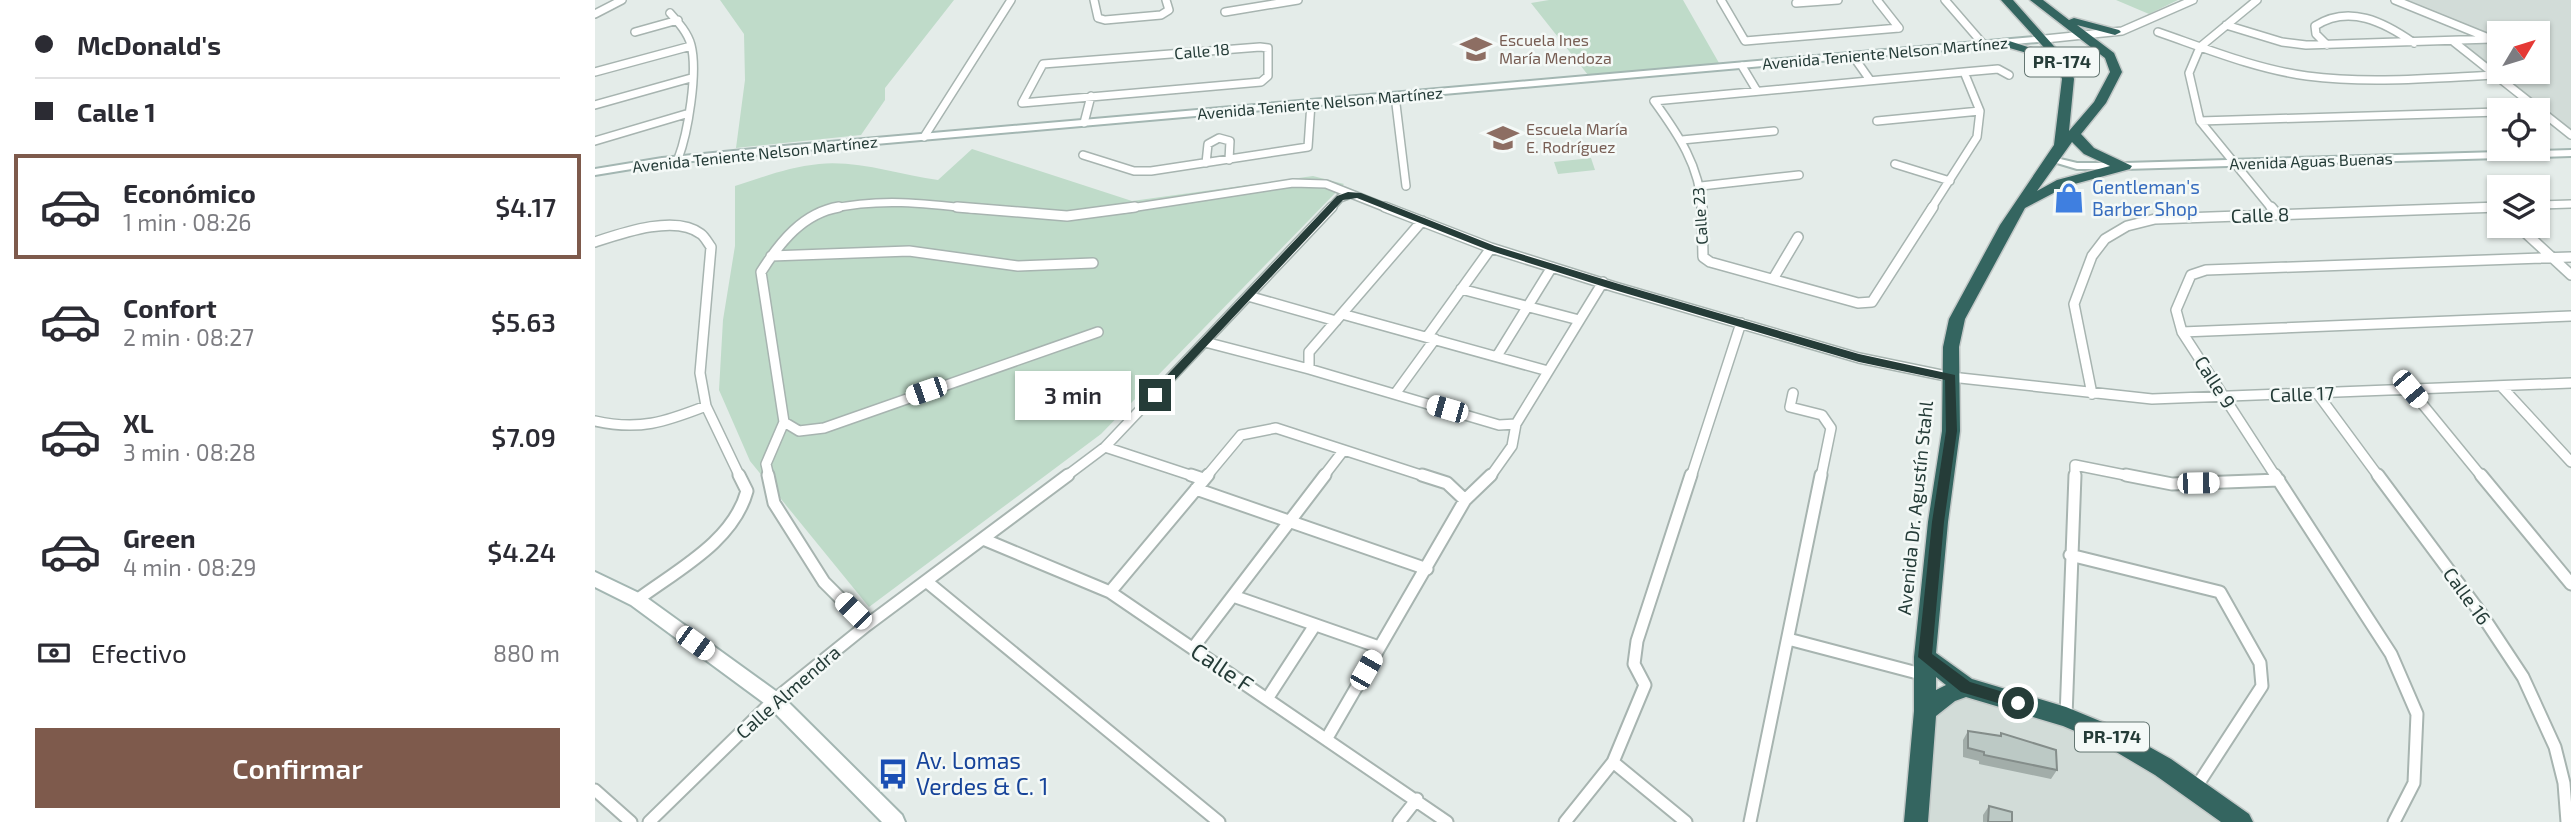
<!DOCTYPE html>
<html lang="es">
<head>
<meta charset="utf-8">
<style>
  :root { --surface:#fff; --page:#f7f7f7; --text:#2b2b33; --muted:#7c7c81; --line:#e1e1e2; --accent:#7e5a4c }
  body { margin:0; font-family:"Exo 2",sans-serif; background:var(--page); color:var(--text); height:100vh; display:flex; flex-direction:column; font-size:26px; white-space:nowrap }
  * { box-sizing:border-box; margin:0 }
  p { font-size:23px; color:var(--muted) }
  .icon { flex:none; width:38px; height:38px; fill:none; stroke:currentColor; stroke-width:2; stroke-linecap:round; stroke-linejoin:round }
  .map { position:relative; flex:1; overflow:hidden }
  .panel { display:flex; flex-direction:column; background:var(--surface); width:595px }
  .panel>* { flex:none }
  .guide { display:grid; align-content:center; height:154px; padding:0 35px; background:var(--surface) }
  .needle { width:46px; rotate:52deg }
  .fabs { position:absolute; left:1892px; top:21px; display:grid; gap:14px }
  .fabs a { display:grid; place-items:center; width:63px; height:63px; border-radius:0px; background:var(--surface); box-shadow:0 2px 5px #0004; font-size:35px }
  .end { position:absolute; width:32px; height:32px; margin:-16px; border:9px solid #253c38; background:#fff; box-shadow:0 0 0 4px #fff }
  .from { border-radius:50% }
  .bubble { position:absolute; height:49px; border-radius:0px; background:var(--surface); box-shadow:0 2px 5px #0004; font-size:23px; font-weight:600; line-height:49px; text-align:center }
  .car { position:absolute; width:21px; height:42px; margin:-21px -10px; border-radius:9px; box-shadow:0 0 5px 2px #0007; background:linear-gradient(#fff 24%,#345 0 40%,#fff 0 76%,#345 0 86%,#fff 0) }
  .guide b { display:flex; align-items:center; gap:24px; height:66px; font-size:26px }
  .guide b+b { border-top:2px solid var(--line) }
  .guide i { width:18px; height:18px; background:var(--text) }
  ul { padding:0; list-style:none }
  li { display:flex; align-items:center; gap:21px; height:105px; margin:0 14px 10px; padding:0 21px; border:4px solid transparent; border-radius:0px }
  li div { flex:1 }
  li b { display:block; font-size:26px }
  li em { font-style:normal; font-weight:600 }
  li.active { border-color:var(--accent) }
  li>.icon { width:63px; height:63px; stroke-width:1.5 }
  .pay { display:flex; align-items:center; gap:18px; height:77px; padding:0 35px; font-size:26px }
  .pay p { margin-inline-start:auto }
  .action { display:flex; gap:14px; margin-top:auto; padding:14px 35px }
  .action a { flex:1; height:80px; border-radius:0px; background:var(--accent); color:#fff; font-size:28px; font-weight:600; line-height:80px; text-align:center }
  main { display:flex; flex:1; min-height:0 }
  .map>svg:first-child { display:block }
</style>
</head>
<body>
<main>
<section class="panel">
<div class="guide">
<b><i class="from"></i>McDonald's</b>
<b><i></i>Calle 1</b>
</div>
<ul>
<li class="active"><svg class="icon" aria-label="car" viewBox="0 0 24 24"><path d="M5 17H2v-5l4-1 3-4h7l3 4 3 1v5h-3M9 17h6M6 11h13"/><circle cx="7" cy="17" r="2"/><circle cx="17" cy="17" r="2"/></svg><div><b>Económico</b><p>1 min · 08:26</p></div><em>$4.17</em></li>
<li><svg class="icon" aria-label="car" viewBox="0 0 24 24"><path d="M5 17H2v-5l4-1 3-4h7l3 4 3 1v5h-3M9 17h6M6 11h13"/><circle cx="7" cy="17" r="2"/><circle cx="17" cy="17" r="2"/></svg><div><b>Confort</b><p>2 min · 08:27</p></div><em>$5.63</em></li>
<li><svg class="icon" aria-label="car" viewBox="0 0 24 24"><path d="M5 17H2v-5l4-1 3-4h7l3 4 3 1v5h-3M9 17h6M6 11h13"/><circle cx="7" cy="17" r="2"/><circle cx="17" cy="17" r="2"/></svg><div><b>XL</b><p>3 min · 08:28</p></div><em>$7.09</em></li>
<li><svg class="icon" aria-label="car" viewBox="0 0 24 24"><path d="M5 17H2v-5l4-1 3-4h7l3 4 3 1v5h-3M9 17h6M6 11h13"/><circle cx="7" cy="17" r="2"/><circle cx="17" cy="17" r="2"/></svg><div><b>Green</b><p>4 min · 08:29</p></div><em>$4.24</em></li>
</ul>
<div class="pay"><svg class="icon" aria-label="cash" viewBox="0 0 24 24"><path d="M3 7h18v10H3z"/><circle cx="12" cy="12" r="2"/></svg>Efectivo<p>880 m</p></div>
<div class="action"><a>Confirmar</a></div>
</section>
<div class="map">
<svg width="1976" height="822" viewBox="0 0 1976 822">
  <rect width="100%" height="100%" fill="#e4ece9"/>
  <path fill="#d2dcd8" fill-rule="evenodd" d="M 1808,0 L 1976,0 L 1976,129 L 1868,45 L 1897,43 L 1895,34 ZM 1904,33 L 1942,33 L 1942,72 L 1904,72 Z
    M 1372,695 L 1482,730 L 1552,765 L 1632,822 L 1327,822 L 1334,723 L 1360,701 Z"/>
  <path fill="#bfdbc9" d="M 125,0 L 359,0 L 290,88 L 290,100 L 266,135 L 141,148 L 150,80 L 149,34 Z
    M 954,0 L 1088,0 L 1124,63 L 993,75 L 936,3 Z
    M 1521,0 L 1583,0 L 1554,14 Z
    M 377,149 L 537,201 L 718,176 L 749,184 L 506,434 L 274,607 L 155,461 L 124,390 L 128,320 L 140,246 L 140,186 C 168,177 194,167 224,164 C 263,160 305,175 343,180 Z
    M 996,158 L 1000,170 L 963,174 L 959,162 Z"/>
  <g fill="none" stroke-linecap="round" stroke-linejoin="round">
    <g stroke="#a7b4b0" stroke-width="10">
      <path id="street-far2" d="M 499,0 L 503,18 L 510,20 L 566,15 L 574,10 L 571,0
        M 1126,0 L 1150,41 L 1304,28
        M 1282,0 L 1304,28
        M 1350,0 L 1389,45
        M 1662,0 L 1605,47 L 1594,73 L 1605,121 L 1677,209
        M 1201,3 L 1243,0
        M 630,12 L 703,0
        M 75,13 C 83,22 93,33 96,45 C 103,72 93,133 83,159
        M 0,14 L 27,0
        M 1631,25 L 1687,42 L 1711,45 L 1896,39 L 1800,0
        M 40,32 L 83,20
        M 1563,32 C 1612,49 1661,69 1712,76 C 1774,84 1838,78 1900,75
        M 1450,39 L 1527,31 L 1598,0
        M 1859,42 L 1976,135
        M 1732,45 L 1721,34 L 1720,26 C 1754,4 1789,22 1819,43
        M 665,47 L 673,48 L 673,76 L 666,82 L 427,103 L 448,64 Z
        M 1258,56 L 1275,80
        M 1147,66 L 1162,91
        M 0,72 L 96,46
        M 1369,72 L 1403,69 L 1414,75
        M 800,96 L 811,186
        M 0,105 L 96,78
        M 1282,121 L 1385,111
        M 1605,121 L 1904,112
        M 489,123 L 496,96
        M 329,137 L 416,0
        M 1087,140 L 1179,131
        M 0,141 L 91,114
        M 488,155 L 539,171 L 556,171 L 713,147 L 716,103
        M 611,163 L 613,144 L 624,138 L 635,141 L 634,160
        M 1300,164 L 1355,181
        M 1106,186 L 1204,175
        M 1942,205 L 1976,204
        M 236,209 C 283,198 330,203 377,209
        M 529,209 L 698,183 L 731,184 L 794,209
        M 735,209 L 745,198 L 753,195
        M 1107,209 C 1105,166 1083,134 1059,101 L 1369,72
        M 1336,209 L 1382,137 L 1385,111 L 1369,72
        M 1859,209 L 1904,207"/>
    </g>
    <g stroke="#a7b4b0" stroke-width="12">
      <path id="street-far1" d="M 362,207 L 472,216 L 540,207
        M 790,207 L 896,248 L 1020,287 L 1264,358 L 1356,377 L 1557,399 L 1976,383
        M 1107,207 L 1108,257 L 1115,262 L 1263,303 L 1277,302 L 1338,207
        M 1676,207 L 1682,214
        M 1923,226 L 1976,275
        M 0,242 C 27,233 81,214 106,234 C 110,237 113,243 116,247 L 105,373 L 111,406 L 145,477
        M 176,256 L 314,251 L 423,266 L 498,263
        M 1178,279 L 1203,237
        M 866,289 L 984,320
        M 653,296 L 741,321
        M 747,314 L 953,371
        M 1587,332 L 1976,316
        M 832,337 L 896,248
        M 610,342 L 714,369 L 904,425 L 921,424
        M 902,356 L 957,267
        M 714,369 L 714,352 L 827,221
        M 1906,386 L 1976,462
        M 1815,389 L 1887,477
        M 1198,393 L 1195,407 L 1227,415 L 1236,428 L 1226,477
        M 1722,393 L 1784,477
        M 800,394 L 840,339
        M 1497,394 L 1479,304 L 1497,256 L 1510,239 L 1532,226 L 1560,219 L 1904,207
        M 0,421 C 44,431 70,422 111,406
        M 189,422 L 204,431 L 229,428 L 503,332
        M 921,424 L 1008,282
        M 510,447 L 601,477
        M 174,477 L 171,464 L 189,422 L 166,272 C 185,242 208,213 244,207
        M 470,477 L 510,447 L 737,207
        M 611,477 L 646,435 L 681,428 L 832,477
        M 728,477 L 748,451
        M 895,477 L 917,446 L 921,424
        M 1096,477 L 1146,323
        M 1480,477 L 1480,465 L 1540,477
        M 1681,477 L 1587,332 L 1581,310 L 1596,275 L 1611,270 L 1976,257"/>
    </g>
    <g stroke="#a7b4b0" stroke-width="15">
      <path id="street" d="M 173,475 L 179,503 L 229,582 L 272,625
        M 596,475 L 608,479
        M 827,475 L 852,483 L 870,500
        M 1531,475 L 1577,484 L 1684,480
        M 1680,475 L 1796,654 L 1822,714 L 1819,783 L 1799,822
        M 1783,475 L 1885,612 L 1928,677 L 1960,747 L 1969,783 L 1972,822
        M 1886,475 L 1976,584
        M 601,489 L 832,569
        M 388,539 L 515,592 L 852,822
        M 1475,555 L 1625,592 L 1665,663 L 1667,686 L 1600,789
        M 331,581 L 624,822
        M 515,592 L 613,475
        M 638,596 L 784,647
        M 42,600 C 82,570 138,542 152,491 L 144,475
        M 1193,639 L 1330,675
        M 598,648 L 730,475
        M 672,699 L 720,625
        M 1471,717 L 1480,475
        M 732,738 L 870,500 L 896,475
        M 1018,762 L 1091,822
        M 0,790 L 36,822
        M 54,822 L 179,700 L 272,625 L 473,475
        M 804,822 L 822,799
        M 970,822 L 1018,762 L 1050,685 L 1039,664 L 1042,641 L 1096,475
        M 1155,822 L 1226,475"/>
    </g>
    <g stroke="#a3b6b2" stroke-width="4">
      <path id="secondary" d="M 1450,36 L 1453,37 L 1453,41 L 189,152 L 67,164 L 0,175 L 0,169 L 67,158 L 189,146 Z
        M 1976,150 L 1976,156 L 1530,169 L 1482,169 L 1452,160 L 1457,157 L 1482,163 L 1530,163 Z
        M 0,572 L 48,595 L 185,694 L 307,815 L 310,822 L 287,822 L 173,706 L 36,605 L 0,587 Z"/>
    </g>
    <g stroke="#c2c8c7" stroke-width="3">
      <path id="highway" d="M 1406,0 L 1418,0 L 1474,63 L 1479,79 L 1474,131 L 1499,102 L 1515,72 L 1510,58 L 1435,0 L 1448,0 L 1474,20 L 1479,18 L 1524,30 L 1526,32 L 1520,35 L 1482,25 L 1519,53 L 1527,72 L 1511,103 L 1486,134 L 1499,148 L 1537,166 L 1535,169 L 1472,186 L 1430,208 L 1370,319 L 1364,347 L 1365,431 L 1353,522 L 1341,653 L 1377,679 L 1471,707 L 1517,726 L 1576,759 L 1654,814 L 1658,822 L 1626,822 L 1560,775 L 1501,740 L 1468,726 L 1371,697 L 1360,701 L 1341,716 L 1333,822 L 1309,822 L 1319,711 L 1319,657 L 1333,522 L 1347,431 L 1348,347 L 1354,319 L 1405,225 L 1459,145 L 1467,79 L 1462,65 L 1432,53 L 1404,45 L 1402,43 L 1408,39 L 1455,54 ZM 1477,142 L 1489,154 L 1515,166 L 1462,180 L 1442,191 ZM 1341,677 L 1351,685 L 1341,690 Z"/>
    </g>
    <use href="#street-far2" stroke="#fff" stroke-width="7"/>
    <use href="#street-far1" stroke="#fff" stroke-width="9"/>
    <use href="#street" stroke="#fff" stroke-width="11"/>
    <use href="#secondary" fill="#fff" fill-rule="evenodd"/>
    <use href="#highway" fill="#346560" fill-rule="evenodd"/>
  </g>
  <path fill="#a2ada9" d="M 1373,731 L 1404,736 L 1406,733 L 1462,770 L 1456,779 L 1384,764 L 1384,761 L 1368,757 L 1368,740 Z
    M 1394,806 L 1417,822 L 1388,822 L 1388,815 Z"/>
  <path fill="#bcc9c5" stroke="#848d8a" stroke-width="2" d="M 1373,731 L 1406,736 L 1406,733 L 1461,750 L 1462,770 L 1389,755 L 1389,752 L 1373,748 Z
    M 1394,806 L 1417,812 L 1417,822 L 1393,822 Z"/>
  <path fill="#253c38" d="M 753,192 L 766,193 L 900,246 L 1024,284 L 1264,354 L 1360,375 L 1362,431 L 1349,522 L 1337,654 L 1375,682 L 1428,698 L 1428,707 L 1423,709 L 1366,692 L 1323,657 L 1337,522 L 1351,431 L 1350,380 L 1264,362 L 1016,289 L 893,250 L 762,198 L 748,200 L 564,397 L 556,397 L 556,392 L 742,196 Z"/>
  <defs>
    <g id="school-bare" transform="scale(2.415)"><path d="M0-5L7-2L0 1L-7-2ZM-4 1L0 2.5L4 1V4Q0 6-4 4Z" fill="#8d6e63" stroke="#f4f9f7" stroke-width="2.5" paint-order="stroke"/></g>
    <g id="shop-bare" transform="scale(2.415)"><path d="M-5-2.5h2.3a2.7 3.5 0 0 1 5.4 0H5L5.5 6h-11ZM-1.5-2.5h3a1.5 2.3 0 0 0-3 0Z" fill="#3f7fe0" stroke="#f4f9f7" stroke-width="2.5" paint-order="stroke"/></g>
    <g id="bus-bare" transform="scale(2.415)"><path d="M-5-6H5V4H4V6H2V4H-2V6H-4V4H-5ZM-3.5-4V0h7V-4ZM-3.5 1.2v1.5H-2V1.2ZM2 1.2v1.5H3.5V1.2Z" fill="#1a4fb4" stroke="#f4f9f7" stroke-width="2.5" paint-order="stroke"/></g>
  </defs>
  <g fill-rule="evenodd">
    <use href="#school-bare" x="881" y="49"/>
    <use href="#school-bare" x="908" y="138"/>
    <use href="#shop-bare" x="1474" y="198"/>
    <use href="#bus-bare" x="298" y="774"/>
  </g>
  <g text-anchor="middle" stroke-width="5" stroke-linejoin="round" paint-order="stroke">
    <g font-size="16" fill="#785e54" stroke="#f4f9f7" text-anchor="start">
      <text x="904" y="46">Escuela Ines<tspan x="904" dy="18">María Mendoza</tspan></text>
      <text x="931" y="135">Escuela María<tspan x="931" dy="18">E. Rodríguez</tspan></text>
    </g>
    <g font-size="16" fill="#253c38" stroke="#f4f9f7">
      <text transform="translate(607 51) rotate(-5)" y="6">Calle 18</text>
      <text transform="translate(1290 53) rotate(-5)" y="6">Avenida Teniente Nelson Martínez</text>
      <text transform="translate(725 103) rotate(-5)" y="6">Avenida Teniente Nelson Martínez</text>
      <text transform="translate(160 154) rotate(-6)" y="6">Avenida Teniente Nelson Martínez</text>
      <text transform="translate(1716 161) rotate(-2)" y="6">Avenida Aguas Buenas</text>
      <text transform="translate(1105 216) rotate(-94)" y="6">Calle 23</text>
    </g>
    <g fill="#f4f9f7" stroke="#637571" stroke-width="2">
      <rect x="1430" y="47.5" width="74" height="29" rx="5"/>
      <rect x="1480" y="722.5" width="74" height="29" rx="5"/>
    </g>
    <g font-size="18" font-weight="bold" fill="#253c38">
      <text x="1467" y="68">PR-174</text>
      <text x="1517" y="743">PR-174</text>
    </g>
    <g font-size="19" fill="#366cbe" stroke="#f4f9f7" text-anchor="start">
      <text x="1497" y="194">Gentleman's<tspan x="1497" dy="22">Barber Shop</tspan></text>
    </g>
    <g font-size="19" fill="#253c38" stroke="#f4f9f7">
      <text transform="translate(1665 215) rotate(-2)" y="7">Calle 8</text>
      <text transform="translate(1620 382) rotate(57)" y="7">Calle 9</text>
      <text transform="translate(1707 394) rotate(-2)" y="7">Calle 17</text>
      <text transform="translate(1320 508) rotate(-84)" y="7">Avenida Dr. Agustín Stahl</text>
      <text transform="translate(1872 596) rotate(54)" y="7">Calle 16</text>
      <text transform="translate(193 692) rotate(-41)" y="7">Calle Almendra</text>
    </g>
    <g font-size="23" fill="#253c38" stroke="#f4f9f7">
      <text transform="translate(627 668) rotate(34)" y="8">Calle F</text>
    </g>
    <g font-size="23" fill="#164399" stroke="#f4f9f7" text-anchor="start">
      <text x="321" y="769">Av. Lomas<tspan x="321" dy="26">Verdes &amp; C. 1</tspan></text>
    </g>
  </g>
</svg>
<div class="fabs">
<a><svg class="needle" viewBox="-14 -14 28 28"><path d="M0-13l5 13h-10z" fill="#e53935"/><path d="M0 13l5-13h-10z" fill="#7c7c81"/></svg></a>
<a><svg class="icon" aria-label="locate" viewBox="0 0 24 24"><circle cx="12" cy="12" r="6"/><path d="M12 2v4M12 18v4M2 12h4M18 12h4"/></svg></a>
<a><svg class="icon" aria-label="layers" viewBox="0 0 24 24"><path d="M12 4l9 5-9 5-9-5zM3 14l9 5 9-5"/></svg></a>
</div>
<i class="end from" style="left:1423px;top:703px"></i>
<i class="end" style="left:560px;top:395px"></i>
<div class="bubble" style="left:420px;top:371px;width:116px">3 min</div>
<i class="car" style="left:1815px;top:389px;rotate:140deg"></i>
<i class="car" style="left:331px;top:391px;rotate:251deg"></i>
<i class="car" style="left:852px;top:409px;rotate:286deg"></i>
<i class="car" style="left:1603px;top:483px;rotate:89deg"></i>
<i class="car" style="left:258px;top:611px;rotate:315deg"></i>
<i class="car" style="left:100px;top:643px;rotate:126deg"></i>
<i class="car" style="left:771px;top:670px;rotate:30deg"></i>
</div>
</main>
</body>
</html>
